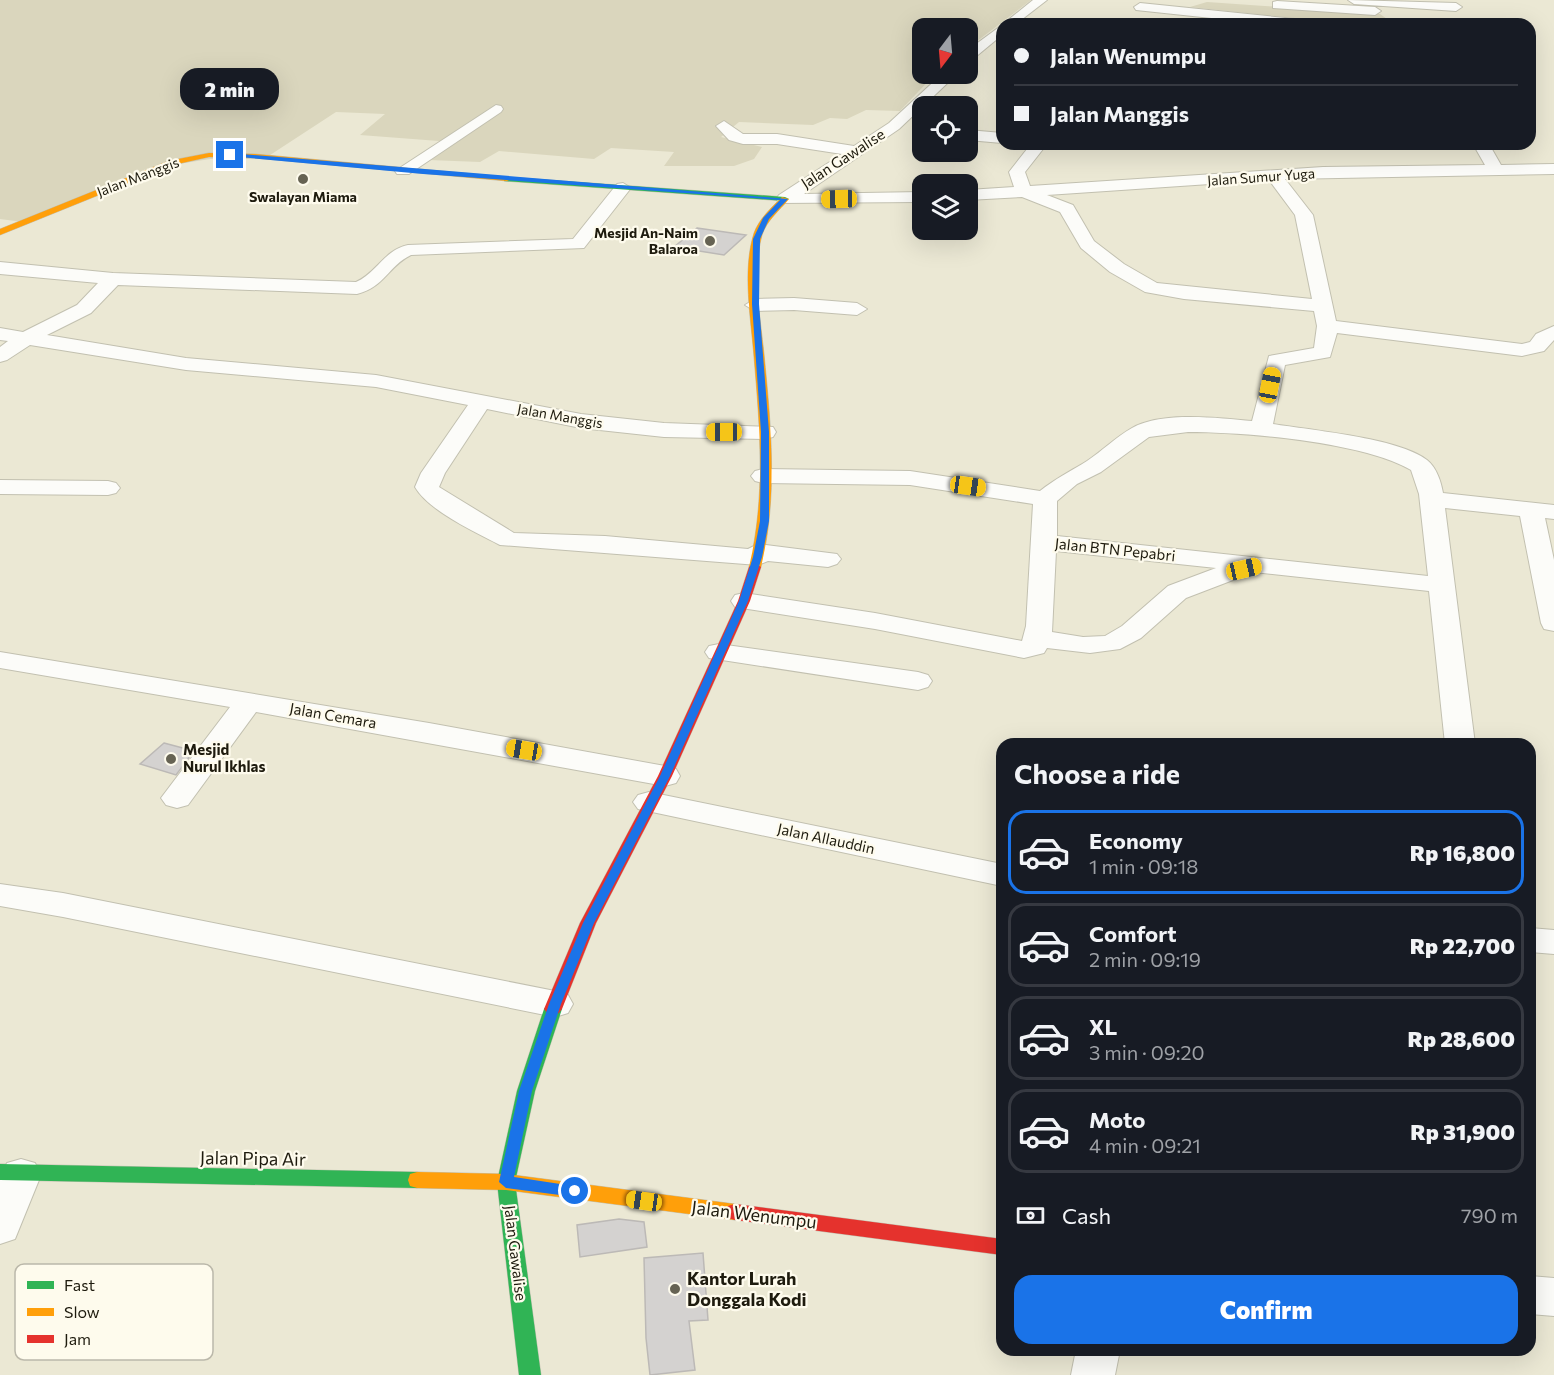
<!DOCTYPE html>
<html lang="en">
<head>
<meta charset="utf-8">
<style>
  :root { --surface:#171b24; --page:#242831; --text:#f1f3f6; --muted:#9ea1a6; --line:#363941; --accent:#1a73e8 }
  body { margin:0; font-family:Commissioner,sans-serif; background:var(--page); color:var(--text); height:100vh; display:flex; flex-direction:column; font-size:22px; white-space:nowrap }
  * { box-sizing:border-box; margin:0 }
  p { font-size:20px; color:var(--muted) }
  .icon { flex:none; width:33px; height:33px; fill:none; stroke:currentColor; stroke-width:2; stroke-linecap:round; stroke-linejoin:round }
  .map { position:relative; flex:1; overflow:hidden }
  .sheet { position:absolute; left:996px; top:738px; width:540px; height:618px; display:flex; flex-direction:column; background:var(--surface); border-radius:18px; box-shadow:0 6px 24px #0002 }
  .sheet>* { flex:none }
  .hud { position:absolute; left:996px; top:18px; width:540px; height:132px; border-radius:18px; box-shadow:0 6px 24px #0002; display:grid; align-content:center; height:132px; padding:0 18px; background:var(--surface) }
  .needle { width:39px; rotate:196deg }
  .buttons { position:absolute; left:912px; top:18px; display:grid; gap:12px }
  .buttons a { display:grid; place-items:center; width:66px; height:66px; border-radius:12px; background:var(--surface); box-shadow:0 6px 24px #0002; font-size:30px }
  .end { position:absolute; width:27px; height:27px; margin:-14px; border:8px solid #1a73e8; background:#fff; box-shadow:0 0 0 3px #fff }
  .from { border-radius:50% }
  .bubble { position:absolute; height:42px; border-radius:18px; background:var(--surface); box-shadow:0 6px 24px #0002; font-size:20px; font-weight:800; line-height:42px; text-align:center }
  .car { position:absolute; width:18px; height:36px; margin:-18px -9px; border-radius:8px; box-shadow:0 0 4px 2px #0007; background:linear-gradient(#f5c518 24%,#345 0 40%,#f5c518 0 76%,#345 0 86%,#f5c518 0) }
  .hud b { display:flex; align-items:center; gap:21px; height:57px; font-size:22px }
  .hud b+b { border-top:2px solid var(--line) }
  .hud i { width:15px; height:15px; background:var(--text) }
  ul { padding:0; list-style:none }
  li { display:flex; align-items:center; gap:18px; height:84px; margin:0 12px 9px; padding:0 6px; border:3px solid var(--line); border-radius:18px }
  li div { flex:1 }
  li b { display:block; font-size:22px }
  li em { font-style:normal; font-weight:800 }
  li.selected { border-color:var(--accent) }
  li>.icon { width:54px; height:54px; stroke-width:1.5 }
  h2 { padding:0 18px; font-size:27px; line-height:72px }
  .pay { display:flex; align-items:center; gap:15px; height:66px; padding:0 18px; font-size:22px }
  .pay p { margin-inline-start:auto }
  .primary-button { display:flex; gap:12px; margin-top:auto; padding:12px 18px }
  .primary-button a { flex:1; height:69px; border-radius:18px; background:var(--accent); color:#fff; font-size:24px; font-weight:800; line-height:69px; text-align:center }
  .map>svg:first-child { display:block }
</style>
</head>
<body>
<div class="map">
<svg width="1554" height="1375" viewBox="0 0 1554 1375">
  <rect width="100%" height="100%" fill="#ebe8d4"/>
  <path fill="#dad6bd" d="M 0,0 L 1031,0 L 968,48 L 968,28 L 922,28 L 922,74 L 935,74 L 900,111 L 866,110 L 847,119 L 830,118 L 813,125 L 739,122 L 721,137 L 762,147 L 754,159 L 734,166 L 664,166 L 674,152 L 611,148 L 594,159 L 499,151 L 480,162 L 429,160 L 452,142 L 360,135 L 385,114 L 336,112 L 264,159 L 210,159 L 146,169 L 23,222 L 0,219 Z
    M 1207,2 L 1380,14 L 1387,19 L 1423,24 L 1350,24 L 1190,7 Z"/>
  <path fill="#d4d2d0" stroke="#bcb9b6" stroke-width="1.5" d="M 697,228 L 746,235 L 724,255 L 674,247 Z
    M 164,743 L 194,751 L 176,775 L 140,764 Z
    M 619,1219 L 644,1222 L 647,1247 L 580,1257 L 577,1225 Z
    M 703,1253 L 708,1320 L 689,1321 L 695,1370 L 650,1375 L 646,1338 L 644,1258 Z"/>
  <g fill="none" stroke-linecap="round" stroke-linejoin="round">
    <g stroke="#c2c0b0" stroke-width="2">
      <path id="street" d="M 1033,0 L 1047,0 L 1016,24 L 1002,25 Z
        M 1348,0 L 1456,3 L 1462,7 L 1456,11 L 1354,4 Z
        M 1277,1 L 1375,7 L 1381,11 L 1375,15 L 1273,8 L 1273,2 Z
        M 1140,3 L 1305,20 L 1311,24 L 1268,24 L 1136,10 L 1134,7 Z
        M 1002,25 L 1002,35 L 973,59 L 968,60 L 968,50 Z
        M 942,74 L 957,74 L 899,129 L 804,194 L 922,192 L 922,202 L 779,203 L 776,199 L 779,195 L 842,154 L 777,144 L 743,144 L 729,140 L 716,126 L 724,121 L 743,134 L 777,134 L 854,146 L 889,123 Z
        M 496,105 L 501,106 L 503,109 L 501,112 L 409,174 L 397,174 L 395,171 Z
        M 968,130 L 1002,133 L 1002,143 L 968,140 Z
        M 1031,144 L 1047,144 L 1025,172 L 1030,186 L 1323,167 L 1485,165 L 1473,144 L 1489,144 L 1501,165 L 1554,164 L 1554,174 L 1285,179 L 1313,215 L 1336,321 L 1522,344 L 1530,342 L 1536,334 L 1554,326 L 1554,340 L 1544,351 L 1522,356 L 1337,333 L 1330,357 L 1285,365 L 1273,424 C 1310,430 1399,438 1427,460 C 1437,468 1441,482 1443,493 L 1554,505 L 1554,519 L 1545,518 L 1554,560 L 1554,631 L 1544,629 L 1541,623 L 1520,516 L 1445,508 L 1475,744 L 1445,744 L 1429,591 L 1254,572 L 1186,598 L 1141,638 L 1120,649 L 1090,653 L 1047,648 L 1044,653 L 1024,658 L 875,629 L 735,607 L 731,601 L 735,595 L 744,593 L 875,613 L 1022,641 L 1026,626 L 1033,504 L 910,485 L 763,483 L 755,481 L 751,476 L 755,471 L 763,469 L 910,471 L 1040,491 C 1055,479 1071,471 1087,461 C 1102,451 1116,437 1132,428 C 1162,411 1218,418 1252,421 L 1269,356 L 1314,348 L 1317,326 L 1314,311 L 1184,299 L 1145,292 L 1110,272 L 1081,248 L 1060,212 L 1022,197 L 968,200 L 968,190 L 1014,187 L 1009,172 ZM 1269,180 L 1295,215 L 1312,299 L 1157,283 L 1124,264 L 1094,241 L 1073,205 L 1047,195 ZM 1188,432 C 1245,432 1363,442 1411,470 L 1419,494 L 1428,576 L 1057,536 L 1057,501 L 1077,484 L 1101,472 L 1149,437 ZM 1056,551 L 1216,568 L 1168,586 L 1122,626 L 1105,636 L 1083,637 L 1052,632 Z
        M 623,183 L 631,188 L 584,248 L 411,255 C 388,266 385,287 357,294 L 118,285 L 91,313 L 47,335 L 186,358 L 376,375 L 581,414 L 664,423 L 773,427 L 776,432 L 773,437 L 765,439 L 664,437 L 581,428 L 487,409 L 445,473 L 439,487 L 514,533 L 605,536 L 748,549 L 758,544 L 837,554 L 841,559 L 837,564 L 828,567 L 768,561 L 758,565 L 500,545 C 475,532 429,511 415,487 L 421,473 L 468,405 L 376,387 L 186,370 L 30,345 L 7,360 L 0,362 L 0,347 L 8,341 L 0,340 L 0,328 L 23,332 L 77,305 L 98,283 L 0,274 L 0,262 L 113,273 L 356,282 C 377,273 384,250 408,245 L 573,239 L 617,184 Z
        M 794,298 L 857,303 L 867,309 L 857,315 L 794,310 L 755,311 L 745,305 L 755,299 Z
        M 0,480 L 108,481 L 116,483 L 120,488 L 116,493 L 108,495 L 0,494 Z
        M 719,644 L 918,672 L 928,675 L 932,681 L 928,687 L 918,690 L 709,658 L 705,652 L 709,646 Z
        M 0,652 L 429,723 L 665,766 L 676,769 L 680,776 L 676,783 L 665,786 L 256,712 L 188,805 L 177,808 L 166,805 L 161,798 L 230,707 L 0,668 Z
        M 649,792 L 1002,864 L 1002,886 L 638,809 L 633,802 L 638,795 Z
        M 0,884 L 63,893 L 555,991 L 568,995 L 573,1004 L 568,1013 L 555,1017 L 63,917 L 0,906 Z
        M 1530,928 L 1554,930 L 1554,954 L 1530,952 Z
        M 21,1159 L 35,1163 L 41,1175 L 15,1239 L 0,1244 L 0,1177 L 7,1163 Z
        M 1530,1276 L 1554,1278 L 1554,1316 L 1530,1314 Z
        M 1076,1350 L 1120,1350 L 1115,1375 L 1071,1375 Z"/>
    </g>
    <g stroke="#c2c0b0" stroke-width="1">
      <path id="fast" d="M 507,177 L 785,197 L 789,199 L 785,201 L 504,181 L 504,177 Z
        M 553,1003 L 559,1005 L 562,1009 L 535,1091 L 515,1182 L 541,1375 L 519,1375 L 497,1182 L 517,1091 L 544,1009 L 547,1005 Z
        M 0,1164 L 417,1172 L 424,1174 L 426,1180 L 424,1186 L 417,1188 L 0,1180 Z"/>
    </g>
    <g stroke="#c2c0b0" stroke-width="1">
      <path id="slow" d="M 209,153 L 255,154 L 507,177 L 511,179 L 507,181 L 255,158 L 209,157 L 173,165 L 0,235 L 0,229 L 168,161 Z
        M 782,197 L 789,199 C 779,211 767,220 762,235 C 752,272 760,316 764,354 C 771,426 778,496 761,567 L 755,571 L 749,567 C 766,497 760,428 754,357 C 751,318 742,271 754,233 C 759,219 771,208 782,197 Z
        M 417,1172 L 506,1174 L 735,1204 L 742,1206 L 745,1212 L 742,1218 L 735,1220 L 506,1190 L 417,1188 L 410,1186 L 408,1180 L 410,1174 Z"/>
    </g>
    <g stroke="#c2c0b0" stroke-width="1">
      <path id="jam" d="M 755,563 L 761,567 L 750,601 L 672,776 L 596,923 L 562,1009 L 559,1013 L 553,1015 L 547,1013 L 544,1009 L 580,923 L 658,776 L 738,601 L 749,567 Z
        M 735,1204 L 1002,1239 L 1002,1255 L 735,1220 L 728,1218 L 725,1212 L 728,1206 Z"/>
    </g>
    <use href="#street" fill="#fcfcf9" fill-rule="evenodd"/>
    <use href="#fast" fill="#30b455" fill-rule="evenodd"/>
    <use href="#slow" fill="#ff9f0a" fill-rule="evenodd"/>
    <use href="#jam" fill="#e5322d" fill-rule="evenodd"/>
  </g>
  <path fill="#1a73e8" d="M 230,153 L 788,199 L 769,219 L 760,239 L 759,304 L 769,432 L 769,521 L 762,557 L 748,601 L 670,776 L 594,923 L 561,1004 L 532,1091 L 514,1177 L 580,1187 L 580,1195 L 575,1197 L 506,1188 L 499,1182 L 519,1091 L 549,1004 L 583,923 L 660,776 L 739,601 L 753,557 L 760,521 L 761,432 L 752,304 L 753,239 L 763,218 L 780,200 L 423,174 L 228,156 Z"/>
  <g fill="#666353" stroke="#fefbed" stroke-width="2">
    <circle cx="303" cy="179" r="6"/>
    <circle cx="710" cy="241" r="6"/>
    <circle cx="171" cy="759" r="6"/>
    <circle cx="675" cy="1289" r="6"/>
  </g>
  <g text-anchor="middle" stroke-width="4.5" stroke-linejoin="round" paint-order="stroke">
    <g font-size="14" fill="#1e1b0e" stroke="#fefbed">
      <text transform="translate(138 177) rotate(-21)" y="5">Jalan Manggis</text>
      <text transform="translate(1261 177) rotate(-4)" y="5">Jalan Sumur Yuga</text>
      <text transform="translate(560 416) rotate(10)" y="5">Jalan Manggis</text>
    </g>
    <g font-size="14" font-weight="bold" fill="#1e1b0e" stroke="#fefbed">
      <text x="303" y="202">Swalayan Miama</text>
      <text x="698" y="238" text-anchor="end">Mesjid An-Naim<tspan x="698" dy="16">Balaroa</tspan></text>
    </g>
    <g font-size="15" fill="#1e1b0e" stroke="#fefbed">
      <text transform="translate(843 159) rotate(-33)" y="5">Jalan Gawalise</text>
      <text transform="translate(1115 550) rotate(6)" y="5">Jalan BTN Pepabri</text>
      <text transform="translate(333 716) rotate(10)" y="5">Jalan Cemara</text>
      <text transform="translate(826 839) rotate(12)" y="5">Jalan Allauddin</text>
      <text transform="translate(515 1253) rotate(83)" y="5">Jalan Gawalise</text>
    </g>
    <g font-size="15" font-weight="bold" fill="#1e1b0e" stroke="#fefbed" text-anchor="start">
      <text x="183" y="755">Mesjid<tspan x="183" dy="17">Nurul Ikhlas</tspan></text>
    </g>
    <g font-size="18" fill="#1e1b0e" stroke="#fefbed">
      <text transform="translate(253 1159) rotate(1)" y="6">Jalan Pipa Air</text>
      <text transform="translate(754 1215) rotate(7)" y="6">Jalan Wenumpu</text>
    </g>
    <g font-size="18" font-weight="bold" fill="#1e1b0e" stroke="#fefbed" text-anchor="start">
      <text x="687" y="1285">Kantor Lurah<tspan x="687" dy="21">Donggala Kodi</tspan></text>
    </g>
  </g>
  <rect x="15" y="1264" width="198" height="96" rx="9" fill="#fefbed" stroke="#bbb8aa" stroke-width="1.5"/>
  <rect x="27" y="1281" width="27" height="8" fill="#30b455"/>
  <rect x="27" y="1308" width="27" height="8" fill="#ff9f0a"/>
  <rect x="27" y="1335" width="27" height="8" fill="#e5322d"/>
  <g font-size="16" fill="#1e1b0e">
    <text x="64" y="1291">Fast</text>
    <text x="64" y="1318">Slow</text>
    <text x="64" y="1345">Jam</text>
  </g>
</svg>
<div class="buttons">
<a><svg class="needle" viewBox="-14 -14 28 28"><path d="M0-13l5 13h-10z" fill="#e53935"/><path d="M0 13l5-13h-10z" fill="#9ea1a6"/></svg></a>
<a><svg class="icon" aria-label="locate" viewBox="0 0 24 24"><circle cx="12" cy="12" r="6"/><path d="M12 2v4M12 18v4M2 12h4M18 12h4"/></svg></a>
<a><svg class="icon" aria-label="layers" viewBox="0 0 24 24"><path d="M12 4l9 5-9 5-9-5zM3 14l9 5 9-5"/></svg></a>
</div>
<i class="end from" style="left:575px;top:1191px"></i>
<i class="end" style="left:230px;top:155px"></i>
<div class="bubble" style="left:180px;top:68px;width:99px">2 min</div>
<i class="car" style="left:839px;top:199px;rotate:269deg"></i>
<i class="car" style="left:1270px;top:385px;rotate:11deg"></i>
<i class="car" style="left:724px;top:432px;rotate:270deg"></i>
<i class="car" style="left:968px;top:486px;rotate:98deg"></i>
<i class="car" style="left:1244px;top:569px;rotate:77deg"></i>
<i class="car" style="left:524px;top:750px;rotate:280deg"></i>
<i class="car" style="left:644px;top:1201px;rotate:278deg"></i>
<div class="hud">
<b><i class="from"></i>Jalan Wenumpu</b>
<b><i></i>Jalan Manggis</b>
</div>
<section class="sheet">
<h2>Choose a ride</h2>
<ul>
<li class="selected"><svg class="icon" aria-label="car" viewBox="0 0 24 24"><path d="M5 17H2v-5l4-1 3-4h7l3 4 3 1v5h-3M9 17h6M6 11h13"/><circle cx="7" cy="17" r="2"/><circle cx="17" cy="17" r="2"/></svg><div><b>Economy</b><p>1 min · 09:18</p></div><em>Rp 16,800</em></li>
<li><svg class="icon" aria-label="car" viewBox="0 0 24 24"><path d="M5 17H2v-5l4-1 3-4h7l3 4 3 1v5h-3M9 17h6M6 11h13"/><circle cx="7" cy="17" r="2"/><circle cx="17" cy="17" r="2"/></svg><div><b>Comfort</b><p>2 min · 09:19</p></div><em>Rp 22,700</em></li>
<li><svg class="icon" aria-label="car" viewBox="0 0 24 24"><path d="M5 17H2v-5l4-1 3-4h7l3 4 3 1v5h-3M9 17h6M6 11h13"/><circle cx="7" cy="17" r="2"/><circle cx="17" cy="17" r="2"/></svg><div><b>XL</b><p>3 min · 09:20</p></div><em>Rp 28,600</em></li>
<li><svg class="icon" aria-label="car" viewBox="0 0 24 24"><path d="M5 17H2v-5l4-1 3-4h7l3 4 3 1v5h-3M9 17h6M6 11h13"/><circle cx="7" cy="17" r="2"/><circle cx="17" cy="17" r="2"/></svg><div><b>Moto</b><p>4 min · 09:21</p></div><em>Rp 31,900</em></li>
</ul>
<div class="pay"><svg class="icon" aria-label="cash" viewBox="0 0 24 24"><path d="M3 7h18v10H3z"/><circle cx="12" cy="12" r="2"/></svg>Cash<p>790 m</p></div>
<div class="primary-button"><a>Confirm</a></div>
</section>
</div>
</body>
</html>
